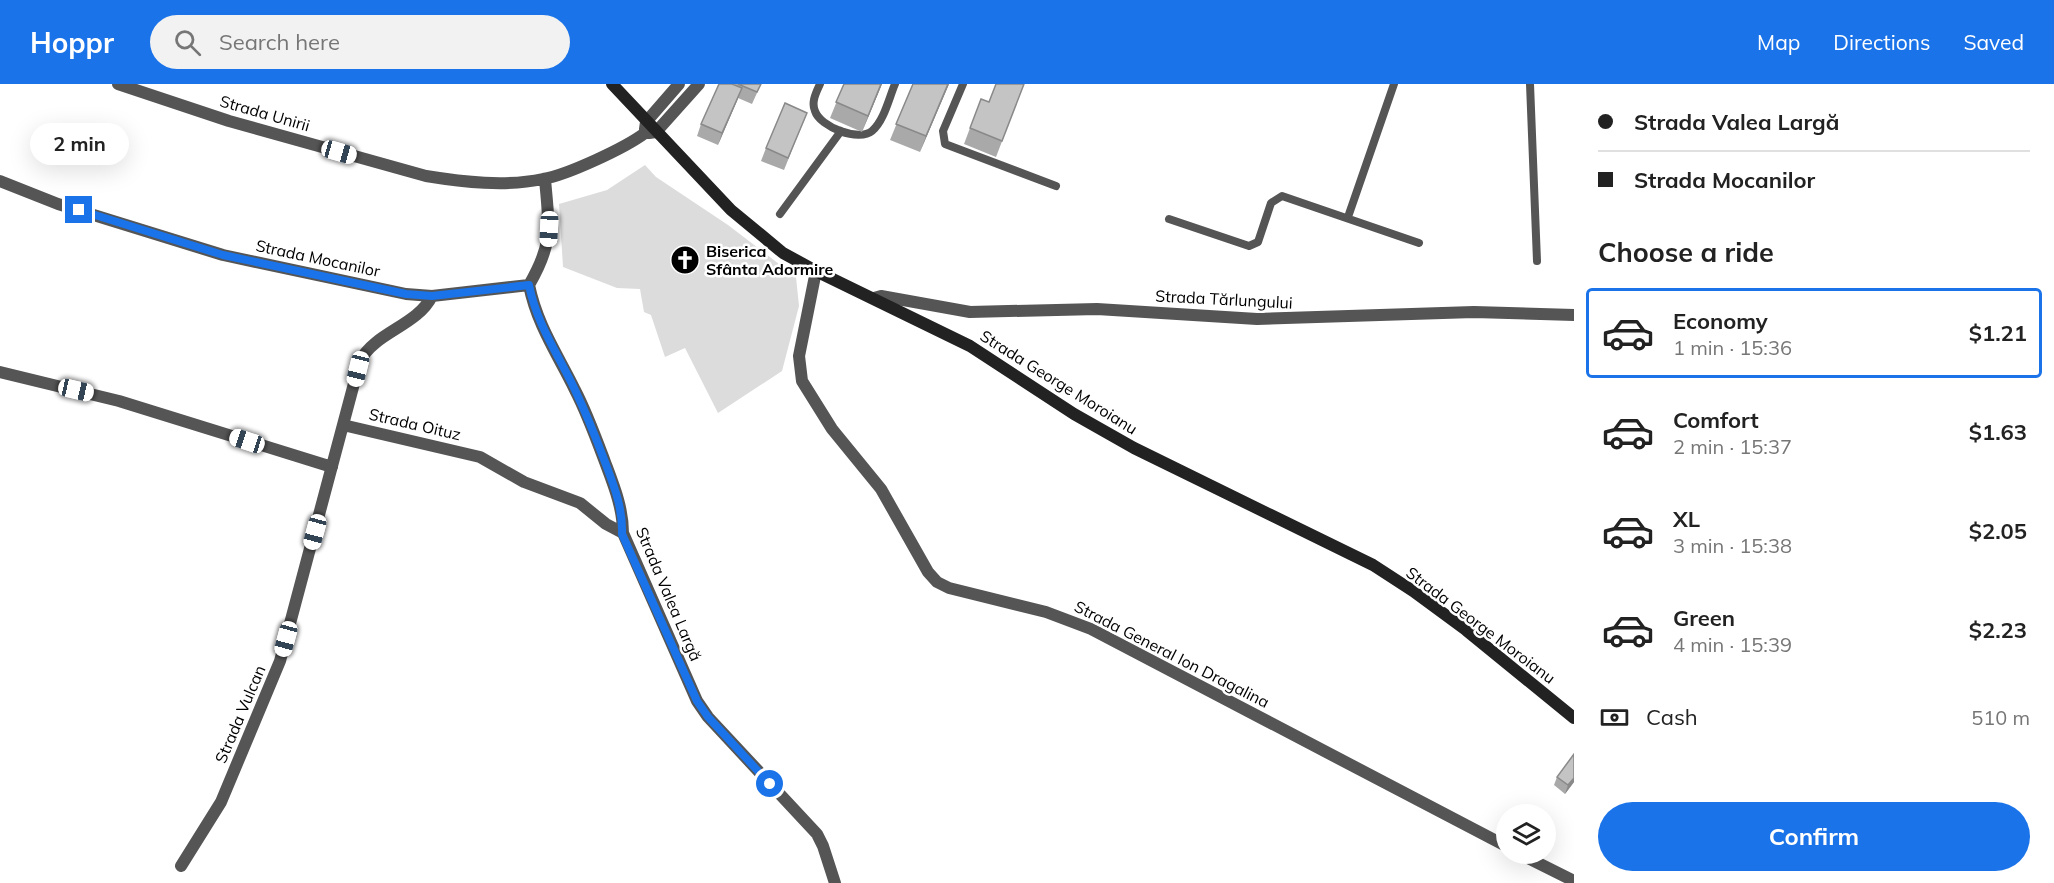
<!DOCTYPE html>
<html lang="en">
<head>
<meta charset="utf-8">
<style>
  :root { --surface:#fff; --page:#f2f2f2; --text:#222; --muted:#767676; --line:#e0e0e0; --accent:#1a73e8 }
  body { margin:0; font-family:Mulish,sans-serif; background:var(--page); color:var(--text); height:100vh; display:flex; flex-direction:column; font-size:22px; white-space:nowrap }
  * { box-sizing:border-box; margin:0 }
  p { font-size:20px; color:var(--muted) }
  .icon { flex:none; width:33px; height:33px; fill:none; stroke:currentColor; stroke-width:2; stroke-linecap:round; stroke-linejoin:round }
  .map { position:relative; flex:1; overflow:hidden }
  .details { display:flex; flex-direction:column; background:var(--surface); width:480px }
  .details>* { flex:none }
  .top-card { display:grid; align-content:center; height:132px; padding:0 24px; background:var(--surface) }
  .buttons { position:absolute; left:1496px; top:720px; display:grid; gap:12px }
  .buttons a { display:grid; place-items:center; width:60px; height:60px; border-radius:50%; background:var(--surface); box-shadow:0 6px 24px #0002; font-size:30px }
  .end { position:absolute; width:27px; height:27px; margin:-14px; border:8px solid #1a73e8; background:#fff; box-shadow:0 0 0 3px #fff }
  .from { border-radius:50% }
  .bubble { position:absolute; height:42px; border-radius:21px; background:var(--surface); box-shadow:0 6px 24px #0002; font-size:20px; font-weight:700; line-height:42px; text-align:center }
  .car { position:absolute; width:18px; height:36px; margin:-18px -9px; border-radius:8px; box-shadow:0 0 4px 2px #0007; background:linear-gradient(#fff 24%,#345 0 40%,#fff 0 76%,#345 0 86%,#fff 0) }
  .top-card b { display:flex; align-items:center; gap:21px; height:57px; font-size:22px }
  .top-card b+b { border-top:2px solid var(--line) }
  .top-card i { width:15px; height:15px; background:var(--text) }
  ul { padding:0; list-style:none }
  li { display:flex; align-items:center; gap:18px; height:90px; margin:0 12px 9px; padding:0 12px; border:3px solid transparent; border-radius:6px }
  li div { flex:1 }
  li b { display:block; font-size:22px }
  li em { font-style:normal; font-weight:700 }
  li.current { border-color:var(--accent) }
  li>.icon { width:54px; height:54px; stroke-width:1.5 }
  h2 { padding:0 24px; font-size:27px; line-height:72px }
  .pay { display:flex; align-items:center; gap:15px; height:66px; padding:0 24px; font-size:22px }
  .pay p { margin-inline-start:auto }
  .cta { display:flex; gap:12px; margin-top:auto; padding:12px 24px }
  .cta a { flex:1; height:69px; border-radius:36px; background:var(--accent); color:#fff; font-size:24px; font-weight:700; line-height:69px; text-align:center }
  header { display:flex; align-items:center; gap:36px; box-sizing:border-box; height:84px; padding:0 30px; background:var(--accent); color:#fff }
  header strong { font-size:28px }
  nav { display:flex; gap:33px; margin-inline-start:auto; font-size:21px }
  .search { width:420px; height:54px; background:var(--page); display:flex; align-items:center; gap:15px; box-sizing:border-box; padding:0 21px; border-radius:33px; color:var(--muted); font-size:22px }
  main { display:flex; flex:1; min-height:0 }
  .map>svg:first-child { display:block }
</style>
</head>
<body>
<header>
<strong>Hoppr</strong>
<div class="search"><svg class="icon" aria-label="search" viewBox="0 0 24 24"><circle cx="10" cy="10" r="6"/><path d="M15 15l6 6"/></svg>Search here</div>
<nav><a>Map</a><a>Directions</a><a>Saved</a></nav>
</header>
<main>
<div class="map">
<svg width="1574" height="799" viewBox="0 0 1574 799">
  <rect width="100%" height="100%" fill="#fff"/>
  <path fill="#dcdcdc" d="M 645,81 L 656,93 L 728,141 L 796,193 L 799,222 L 782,287 L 718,329 L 685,264 L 665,273 L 651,231 L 644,228 L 640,205 L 617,204 L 563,183 L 559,120 L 607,106 Z"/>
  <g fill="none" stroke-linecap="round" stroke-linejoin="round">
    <path stroke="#555" stroke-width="8" d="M 820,0 C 816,9 811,18 815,27 C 820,43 859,58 872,47 C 884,37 889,14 895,0
      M 963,0 L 943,47 L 945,60 L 1056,102
      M 1530,0 L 1537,177
      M 780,130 L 841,47
      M 1348,133 L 1394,0
      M 1169,135 L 1249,162 L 1258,158 L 1271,119 L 1282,112 L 1419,159"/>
    <path stroke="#555" stroke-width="12" d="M 118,0 L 229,37 L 426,92 C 463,98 506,103 543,95 C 567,91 625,64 645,49
      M 645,45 L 646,38 L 679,0
      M 649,49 L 656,48 L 699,0
      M 0,97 L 58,120 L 223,171 L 406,210 L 432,212 L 529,201
      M 816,187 L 799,272 L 802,297 L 832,345 L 881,405 L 928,488 L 937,498 L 949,504 L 1046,528 L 1091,545 L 1506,762
      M 529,201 C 537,241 558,271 575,306 C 587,329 596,354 605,378 C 614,402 623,424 623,449 L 697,617 L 708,633 L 817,750 L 823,762 L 835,799
      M 529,201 C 554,158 549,143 545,95
      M 874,214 L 881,212 L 970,228 L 1097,225 L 1257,235 L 1474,228 L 1574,231
      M 0,288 L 119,317 L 332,383
      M 343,341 L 480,373 L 524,398 L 580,419 L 606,440 L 623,449
      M 1520,770 L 1574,797
      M 181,782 L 221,718 L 280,577 L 360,277 C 375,248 417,242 432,212"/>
    <path stroke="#222" stroke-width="12" d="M 612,0 L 731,126 L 783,169 L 816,187 L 970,262 L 1074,330 L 1134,364 L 1373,481 L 1413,507 L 1466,546 L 1574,634"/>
  </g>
  <path fill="#a9a9a9" d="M 735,0 L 761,0 L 752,20 L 738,14 L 718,61 L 697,52 L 701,40 Z
    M 844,0 L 882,0 L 862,48 L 830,34 Z
    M 913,0 L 949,0 L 920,68 L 890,56 Z
    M 1024,0 L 996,73 L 964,60 L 970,44 L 989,18 Z
    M 807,29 L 784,86 L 761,77 L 766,64 Z
    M 1557,693 L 1574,698 L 1565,710 L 1554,701 Z"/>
  <path fill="#898989" d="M 881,0 L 882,0 L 862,48 L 868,32 Z
    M 948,0 L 949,0 L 920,68 L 926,52 Z
    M 742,4 L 737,17 L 718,61 L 722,49 Z
    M 1574,694 L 1574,698 L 1565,710 L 1568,701 Z"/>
  <path fill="#c4c4c4" stroke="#898989" stroke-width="1.5" d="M 719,0 L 732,0 L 742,4 L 722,49 L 701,40 Z
    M 738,0 L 761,0 L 757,8 Z
    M 844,0 L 881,0 L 868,32 L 836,18 Z
    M 913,0 L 948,0 L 926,52 L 896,40 Z
    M 996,0 L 1024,0 L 1002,57 L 970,44 L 981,15 L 989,18 Z
    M 785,19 L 807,29 L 788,74 L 766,64 Z
    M 1574,670 L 1574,694 L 1568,701 L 1557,693 Z"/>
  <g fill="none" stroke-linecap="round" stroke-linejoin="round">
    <path stroke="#1a73e8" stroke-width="8" d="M 79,126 L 223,171 L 406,210 L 432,212 L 529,201 C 537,241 558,270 575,306 C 586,329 596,354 605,378 C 614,402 623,424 622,450 L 697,617 L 708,633 L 770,700"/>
  </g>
  <defs>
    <g id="church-disc" transform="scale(1.5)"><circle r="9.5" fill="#000" stroke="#fff"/><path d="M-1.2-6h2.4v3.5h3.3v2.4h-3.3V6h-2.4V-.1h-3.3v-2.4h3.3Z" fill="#fff"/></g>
  </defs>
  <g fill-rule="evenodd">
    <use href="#church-disc" x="685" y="176"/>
  </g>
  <g text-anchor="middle" stroke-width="5" stroke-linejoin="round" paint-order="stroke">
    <g font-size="16" fill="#000" stroke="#fff">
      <text transform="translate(265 29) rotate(16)" y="6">Strada Unirii</text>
      <text transform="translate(318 174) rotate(12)" y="6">Strada Mocanilor</text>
      <text transform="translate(1224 215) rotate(3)" y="6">Strada Tărlungului</text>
      <text transform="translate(1059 298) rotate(32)" y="6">Strada George Moroianu</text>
      <text transform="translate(415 340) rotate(13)" y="6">Strada Oituz</text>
      <text transform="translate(669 510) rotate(67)" y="6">Strada Valea Largă</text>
      <text transform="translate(1481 541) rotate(37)" y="6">Strada George Moroianu</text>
      <text transform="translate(1172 570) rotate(27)" y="6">Strada General Ion Dragalina</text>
      <text transform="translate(240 630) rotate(-67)" y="6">Strada Vulcan</text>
    </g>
    <g font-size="16" font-weight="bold" fill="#000" stroke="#fff" text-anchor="start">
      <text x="706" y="173">Biserica<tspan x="706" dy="18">Sfânta Adormire</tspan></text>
    </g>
  </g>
</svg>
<div class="buttons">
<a><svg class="icon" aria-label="layers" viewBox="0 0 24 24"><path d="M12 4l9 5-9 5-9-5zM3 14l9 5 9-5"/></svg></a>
</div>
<i class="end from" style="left:770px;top:700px"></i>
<i class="end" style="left:79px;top:126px"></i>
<div class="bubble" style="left:30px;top:39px;width:99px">2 min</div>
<i class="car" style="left:339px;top:68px;rotate:106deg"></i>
<i class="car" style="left:549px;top:145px;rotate:183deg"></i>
<i class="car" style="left:358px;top:285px;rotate:194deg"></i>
<i class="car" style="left:76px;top:306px;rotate:103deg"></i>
<i class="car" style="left:247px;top:357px;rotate:288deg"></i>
<i class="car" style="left:315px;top:448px;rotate:195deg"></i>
<i class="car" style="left:286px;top:555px;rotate:195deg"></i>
</div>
<section class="details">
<div class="top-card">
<b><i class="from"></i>Strada Valea Largă</b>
<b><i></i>Strada Mocanilor</b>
</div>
<h2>Choose a ride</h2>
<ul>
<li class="current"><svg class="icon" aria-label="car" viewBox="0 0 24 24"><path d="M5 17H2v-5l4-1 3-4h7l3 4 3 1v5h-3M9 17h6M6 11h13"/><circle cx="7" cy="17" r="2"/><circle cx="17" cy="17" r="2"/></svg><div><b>Economy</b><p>1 min · 15:36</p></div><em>$1.21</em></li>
<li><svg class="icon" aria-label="car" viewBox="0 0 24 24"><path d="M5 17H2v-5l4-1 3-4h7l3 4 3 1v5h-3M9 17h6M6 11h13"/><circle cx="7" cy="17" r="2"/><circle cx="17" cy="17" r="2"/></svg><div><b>Comfort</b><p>2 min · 15:37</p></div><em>$1.63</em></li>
<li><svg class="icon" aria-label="car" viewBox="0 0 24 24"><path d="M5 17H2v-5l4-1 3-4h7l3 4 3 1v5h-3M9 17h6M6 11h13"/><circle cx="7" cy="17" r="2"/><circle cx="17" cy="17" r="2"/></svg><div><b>XL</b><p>3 min · 15:38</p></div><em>$2.05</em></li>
<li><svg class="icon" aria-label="car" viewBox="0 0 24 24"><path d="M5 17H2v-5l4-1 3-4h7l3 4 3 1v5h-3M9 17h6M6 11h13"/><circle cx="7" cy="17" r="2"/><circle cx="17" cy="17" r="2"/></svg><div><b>Green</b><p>4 min · 15:39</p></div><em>$2.23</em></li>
</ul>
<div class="pay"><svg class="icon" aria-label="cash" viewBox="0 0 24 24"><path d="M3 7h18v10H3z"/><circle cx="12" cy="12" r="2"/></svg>Cash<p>510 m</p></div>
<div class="cta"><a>Confirm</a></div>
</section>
</main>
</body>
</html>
